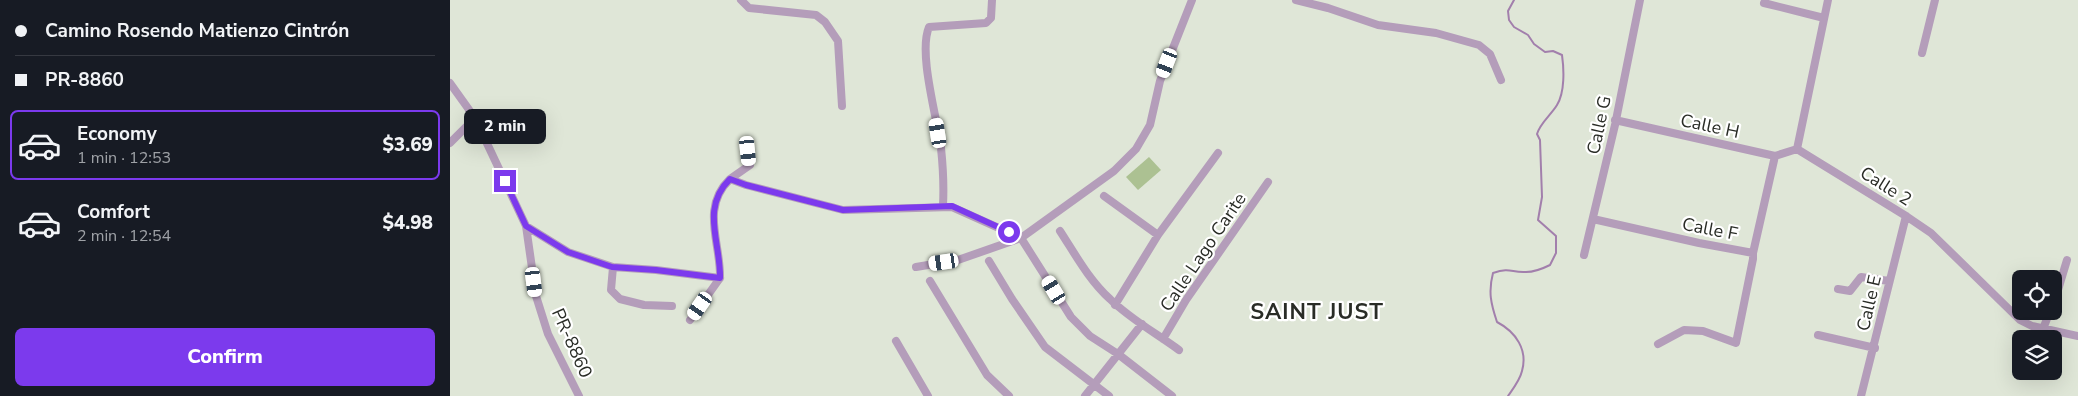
<!DOCTYPE html>
<html lang="en">
<head>
<meta charset="utf-8">
<style>
  :root { --surface:#171b24; --page:#20242c; --text:#f1f3f6; --muted:#9ea1a6; --line:#363941; --accent:#7c3aed }
  body { margin:0; font-family:"Nunito Sans",sans-serif; background:var(--page); color:var(--text); height:100vh; display:flex; flex-direction:column; font-size:19px; white-space:nowrap }
  * { box-sizing:border-box; margin:0 }
  p { font-size:16px; color:var(--muted) }
  .icon { flex:none; width:28px; height:28px; fill:none; stroke:currentColor; stroke-width:2; stroke-linecap:round; stroke-linejoin:round }
  .map { position:relative; flex:1; overflow:hidden }
  .drawer { display:flex; flex-direction:column; background:var(--surface); width:450px }
  .drawer>* { flex:none }
  .top-card { display:grid; align-content:center; height:110px; padding:0 15px; background:var(--surface) }
  .controls { position:absolute; left:1562px; top:270px; display:grid; gap:10px }
  .controls a { display:grid; place-items:center; width:50px; height:50px; border-radius:8px; background:var(--surface); box-shadow:0 5px 20px #0002; font-size:25px }
  .end { position:absolute; width:22px; height:22px; margin:-11px; border:6px solid #7c3aed; background:#fff; box-shadow:0 0 0 2px #fff }
  .from { border-radius:50% }
  .bubble { position:absolute; height:35px; border-radius:8px; background:var(--surface); box-shadow:0 5px 20px #0002; font-size:16px; font-weight:800; line-height:35px; text-align:center }
  .car { position:absolute; width:15px; height:30px; margin:-15px -8px; border-radius:6px; box-shadow:0 0 4px 1px #0007; background:linear-gradient(#fff 24%,#345 0 40%,#fff 0 76%,#345 0 86%,#fff 0) }
  .top-card b { display:flex; align-items:center; gap:18px; height:48px; font-size:19px }
  .top-card b+b { border-top:1px solid var(--line) }
  .top-card i { width:12px; height:12px; background:var(--text) }
  ul { padding:0; list-style:none }
  li { display:flex; align-items:center; gap:15px; height:70px; margin:0 10px 8px; padding:0 5px; border:2px solid transparent; border-radius:8px }
  li div { flex:1 }
  li b { display:block; font-size:19px }
  li em { font-style:normal; font-weight:800 }
  li.on { border-color:var(--accent) }
  li>.icon { width:45px; height:45px; stroke-width:1.5 }
  .button { display:flex; gap:10px; margin-top:auto; padding:10px 15px }
  .button a { flex:1; height:58px; border-radius:8px; background:var(--accent); color:#fff; font-size:20px; font-weight:800; line-height:58px; text-align:center }
  main { display:flex; flex:1; min-height:0 }
  .map>svg:first-child { display:block }
</style>
</head>
<body>
<main>
<section class="drawer">
<div class="top-card">
<b><i class="from"></i>Camino Rosendo Matienzo Cintrón</b>
<b><i></i>PR-8860</b>
</div>
<ul>
<li class="on"><svg class="icon" aria-label="car" viewBox="0 0 24 24"><path d="M5 17H2v-5l4-1 3-4h7l3 4 3 1v5h-3M9 17h6M6 11h13"/><circle cx="7" cy="17" r="2"/><circle cx="17" cy="17" r="2"/></svg><div><b>Economy</b><p>1 min · 12:53</p></div><em>$3.69</em></li>
<li><svg class="icon" aria-label="car" viewBox="0 0 24 24"><path d="M5 17H2v-5l4-1 3-4h7l3 4 3 1v5h-3M9 17h6M6 11h13"/><circle cx="7" cy="17" r="2"/><circle cx="17" cy="17" r="2"/></svg><div><b>Comfort</b><p>2 min · 12:54</p></div><em>$4.98</em></li>
</ul>
<div class="button"><a>Confirm</a></div>
</section>
<div class="map">
<svg width="1628" height="396" viewBox="0 0 1628 396">
  <rect width="100%" height="100%" fill="#dfe6d7"/>
  <path fill="#acc192" d="M 699,157 L 711,170 L 688,190 L 676,177 Z"/>
  <g fill="none" stroke-linecap="round" stroke-linejoin="round">
    <path stroke="#a27fac" stroke-width="2" d="M 1058,396 C 1063,389 1070,380 1072,371 C 1078,350 1066,332 1047,322 C 1041,304 1038,292 1043,273 C 1061,267 1061,273 1076,272 C 1085,272 1092,269 1100,265 L 1106,253 L 1106,236 L 1088,220 L 1092,197 L 1090,140 L 1087,134 C 1090,123 1101,115 1107,105 C 1115,92 1114,69 1112,55 L 1103,51 L 1095,52 L 1084,44 L 1078,35 L 1064,27 L 1059,20 L 1058,11 L 1064,0"/>
    <path stroke="#b49dba" stroke-width="8" d="M 291,0 L 299,8 L 366,15 L 375,22 L 388,41 L 392,106
      M 846,0 L 878,8 L 928,25 L 986,33 L 1029,45 L 1040,54 L 1051,80
      M 1314,3 L 1374,18
      M 1472,53 L 1485,0
      M 0,83 L 25,118 L 76,226 L 86,296 L 98,334 L 129,396
      M 1165,120 L 1325,156 L 1347,149
      M 0,143 L 25,118
      M 1347,149 L 1456,216 L 1481,233 L 1570,320 L 1582,326 L 1628,336
      M 1347,149 L 1378,0
      M 280,179 L 300,165 L 298,151
      M 654,196 L 708,235
      M 493,205 C 494,186 493,167 491,148 C 487,117 468,53 479,27 L 536,23 L 541,18 L 542,0
      M 1143,219 L 1249,243 L 1303,253
      M 76,226 L 118,252 L 163,267 L 206,270 L 270,278
      M 610,231 C 625,254 639,280 660,299 C 680,319 706,333 729,350
      M 1134,255 L 1165,125 L 1190,0
      M 539,261 L 562,299 L 595,347 L 659,396
      M 163,267 L 161,290 L 170,299 L 194,305 L 222,306
      M 466,267 L 508,260 L 571,238 L 664,171 L 686,149 L 700,125 L 710,81 L 742,0
      M 270,278 C 271,243 250,208 280,179 L 296,185 L 393,210 L 502,207 L 571,238 L 621,317 L 640,336 L 668,354 L 722,396
      M 480,281 L 537,375 L 559,396
      M 1388,289 L 1400,291 L 1411,277 L 1439,281
      M 1604,303 L 1617,260
      M 665,305 L 708,235 L 768,153
      M 240,320 L 270,278
      M 1593,329 L 1600,311
      M 1368,335 L 1425,348
      M 713,339 L 736,300 L 818,182
      M 446,341 L 478,396
      M 1208,344 L 1234,330 L 1253,331 L 1286,343 L 1303,259 L 1303,253 L 1325,156
      M 635,396 L 692,324
      M 1411,396 L 1456,216"/>
  </g>
  <g fill="none" stroke-linecap="round" stroke-linejoin="round">
    <path stroke="#7c3aed" stroke-width="6" d="M 55,181 L 76,226 L 118,252 L 162,267 L 206,270 L 270,278 C 271,243 250,208 280,179 L 296,185 L 393,210 L 502,206 L 559,232"/>
  </g>
  <g text-anchor="middle" stroke-width="4.5" stroke-linejoin="round" paint-order="stroke">
    <g font-size="18" fill="#292c26" stroke="#fff">
      <text transform="translate(1149 125) rotate(-78)" y="6">Calle G</text>
      <text transform="translate(1260 126) rotate(12)" y="6">Calle H</text>
      <text transform="translate(1436 186) rotate(32)" y="6">Calle 2</text>
      <text transform="translate(1260 229) rotate(11)" y="6">Calle F</text>
      <text transform="translate(753 252) rotate(-56)" y="6">Calle Lago Carite</text>
      <text transform="translate(1419 303) rotate(-77)" y="6">Calle E</text>
      <text transform="translate(122 343) rotate(66)" y="6">PR-8860</text>
    </g>
    <g font-size="22" font-weight="bold" letter-spacing="1" fill="#292c26" stroke="#fff">
      <text x="867" y="319">SAINT JUST</text>
    </g>
  </g>
</svg>
<div class="controls">
<a><svg class="icon" aria-label="locate" viewBox="0 0 24 24"><circle cx="12" cy="12" r="6"/><path d="M12 2v4M12 18v4M2 12h4M18 12h4"/></svg></a>
<a><svg class="icon" aria-label="layers" viewBox="0 0 24 24"><path d="M12 4l9 5-9 5-9-5zM3 14l9 5 9-5"/></svg></a>
</div>
<i class="end from" style="left:559px;top:232px"></i>
<i class="end" style="left:55px;top:181px"></i>
<div class="bubble" style="left:14px;top:109px;width:82px">2 min</div>
<i class="car" style="left:717px;top:63px;rotate:201deg"></i>
<i class="car" style="left:488px;top:133px;rotate:351deg"></i>
<i class="car" style="left:298px;top:151px;rotate:174deg"></i>
<i class="car" style="left:494px;top:262px;rotate:262deg"></i>
<i class="car" style="left:84px;top:282px;rotate:173deg"></i>
<i class="car" style="left:604px;top:290px;rotate:329deg"></i>
<i class="car" style="left:250px;top:306px;rotate:215deg"></i>
</div>
</main>
</body>
</html>
